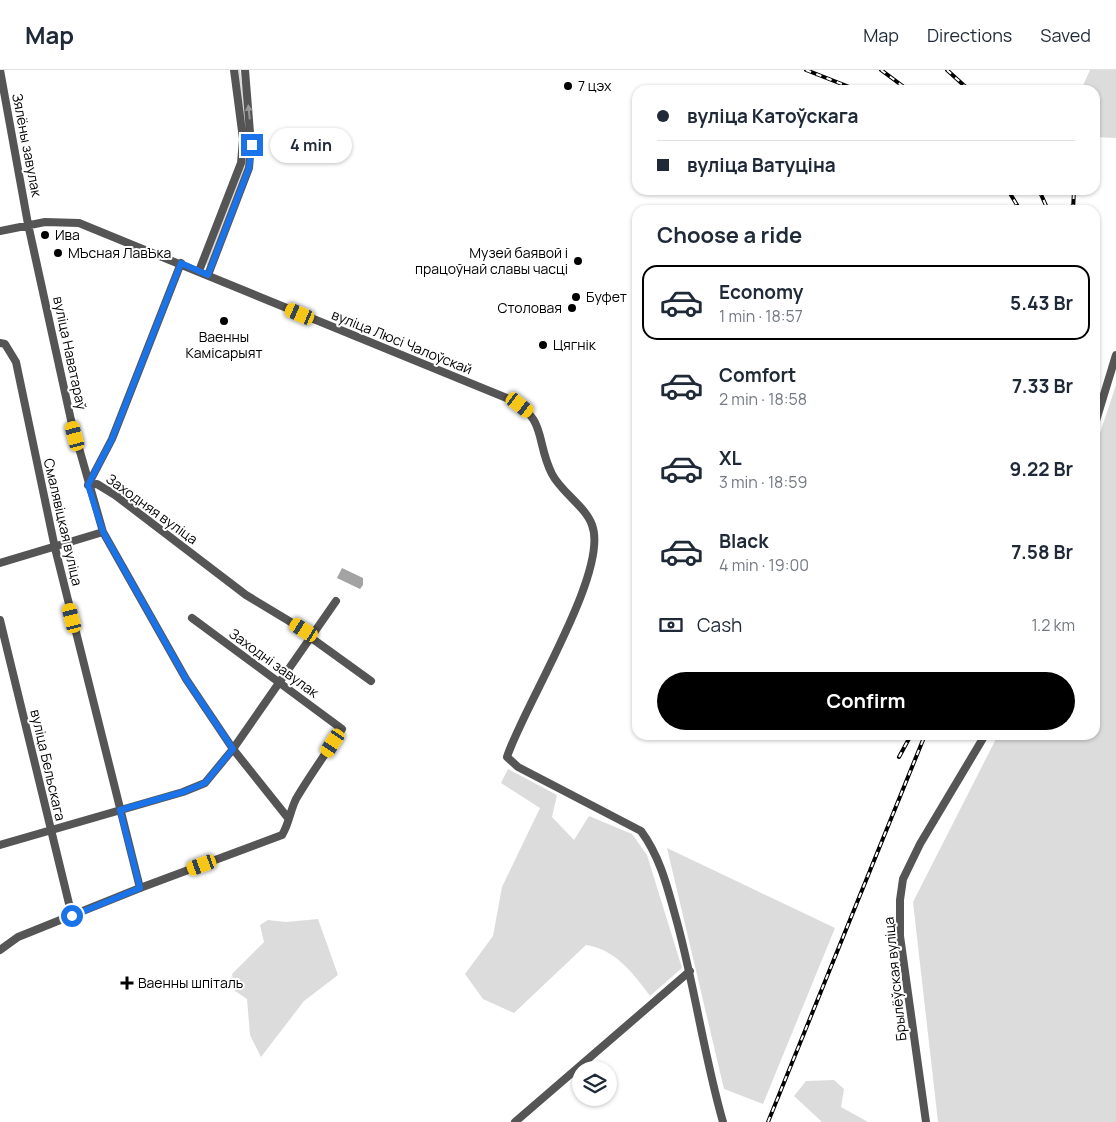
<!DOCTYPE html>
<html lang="en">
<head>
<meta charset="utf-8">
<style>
  :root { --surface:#fff; --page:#f6f6f7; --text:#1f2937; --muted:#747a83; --line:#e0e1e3; --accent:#000 }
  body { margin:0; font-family:Manrope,sans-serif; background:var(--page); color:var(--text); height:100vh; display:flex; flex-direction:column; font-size:19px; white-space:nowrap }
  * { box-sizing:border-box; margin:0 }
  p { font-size:16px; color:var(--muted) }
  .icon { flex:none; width:28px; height:28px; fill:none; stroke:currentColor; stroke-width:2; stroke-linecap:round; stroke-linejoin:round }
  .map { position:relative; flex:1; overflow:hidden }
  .drawer { position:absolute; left:632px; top:135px; width:468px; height:535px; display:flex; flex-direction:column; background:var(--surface); border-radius:15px; box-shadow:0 1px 4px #0004 }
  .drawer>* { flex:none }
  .top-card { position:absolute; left:632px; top:15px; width:468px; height:110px; border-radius:15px; box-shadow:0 1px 4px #0004; display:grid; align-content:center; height:110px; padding:0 25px; background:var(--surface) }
  .controls { position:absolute; left:572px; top:991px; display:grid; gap:10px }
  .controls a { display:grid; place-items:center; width:45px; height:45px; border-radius:50%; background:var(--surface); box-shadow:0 1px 4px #0004; font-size:25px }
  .end { position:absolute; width:22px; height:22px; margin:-11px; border:6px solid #1a73e8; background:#fff; box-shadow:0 0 0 2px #fff }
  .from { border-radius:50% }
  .bubble { position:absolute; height:35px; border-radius:18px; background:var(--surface); box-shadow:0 1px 4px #0004; font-size:16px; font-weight:700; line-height:35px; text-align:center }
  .car { position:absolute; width:15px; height:30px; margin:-15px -8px; border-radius:6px; box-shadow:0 0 4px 1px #0007; background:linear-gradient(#f5c518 24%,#345 0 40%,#f5c518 0 76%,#345 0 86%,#f5c518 0) }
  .top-card b { display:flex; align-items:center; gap:18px; height:48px; font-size:19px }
  .top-card b+b { border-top:1px solid var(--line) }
  .top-card i { width:12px; height:12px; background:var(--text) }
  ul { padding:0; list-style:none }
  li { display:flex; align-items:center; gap:15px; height:75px; margin:0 10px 8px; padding:0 15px; border:2px solid transparent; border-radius:15px }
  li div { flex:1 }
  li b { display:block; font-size:19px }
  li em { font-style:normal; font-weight:700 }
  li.on { border-color:var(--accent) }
  li>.icon { width:45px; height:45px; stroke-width:1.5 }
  h2 { padding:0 25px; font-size:22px; line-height:60px }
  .pay { display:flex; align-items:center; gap:12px; height:55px; padding:0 25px; font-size:19px }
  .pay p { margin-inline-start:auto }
  .primary-button { display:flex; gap:10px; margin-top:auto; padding:10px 25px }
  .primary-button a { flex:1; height:58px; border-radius:30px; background:var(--accent); color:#fff; font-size:20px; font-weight:700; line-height:58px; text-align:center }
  header { display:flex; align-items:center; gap:30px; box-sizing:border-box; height:70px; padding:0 25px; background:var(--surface); border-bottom:1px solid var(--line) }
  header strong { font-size:24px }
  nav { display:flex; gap:28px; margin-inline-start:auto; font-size:18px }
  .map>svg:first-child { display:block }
</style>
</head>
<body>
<header>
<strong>Map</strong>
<nav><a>Map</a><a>Directions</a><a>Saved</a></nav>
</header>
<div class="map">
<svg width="1116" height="1052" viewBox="0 0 1116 1052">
  <rect width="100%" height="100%" fill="#fff"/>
  <path fill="#dcdcdc" d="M 238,0 L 240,0 L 248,54 L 247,93 L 208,196 L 206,194 L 244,92 Z
    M 1090,0 L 1116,0 L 1116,68 L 1095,67 L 1095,20 L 1081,20 Z
    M 1116,315 L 1116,1052 L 938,1052 L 913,832 L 998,665 L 1095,665 L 1095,378 Z
    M 508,699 L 557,725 L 552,747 L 574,770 L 589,746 L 632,764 L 647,785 L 682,898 L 650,926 C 634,904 615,879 586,875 L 514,943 L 483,929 L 465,904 L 493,866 L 502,817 L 540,738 L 501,713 Z
    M 667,778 L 835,858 L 763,1034 L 724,1019 Z
    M 318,849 L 338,905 L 304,931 L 261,987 L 250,965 L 247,929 L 235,921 L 232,904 L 264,872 L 260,855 L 268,850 L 286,852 Z
    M 834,1010 L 844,1019 L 841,1037 L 868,1052 L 822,1052 L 794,1026 L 806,1011 Z"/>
  <path fill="#a3a3a3" d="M 342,498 L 363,508 L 363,515 L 360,519 L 337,508 Z"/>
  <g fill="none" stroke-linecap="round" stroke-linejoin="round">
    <path stroke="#555" stroke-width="8" d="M 0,0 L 28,154 L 71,350 L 103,462 L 186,609 L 233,679 L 288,748
      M 0,161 L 45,152 L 79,153 L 509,329 C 548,349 535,371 552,404 C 561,422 586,437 592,455 C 610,501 523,637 507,687 L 518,697 L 641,761 C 661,788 668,820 677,852 C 695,918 704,986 723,1052
      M 199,201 L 241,93 L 243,69 L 234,0
      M 208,205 L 249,98 L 251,75 L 245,0
      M 0,273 L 5,274 L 16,292 L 55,478 L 140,818
      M 1095,354 L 1116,285
      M 88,415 L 97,414 L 115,425 L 246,525 L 304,560 L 310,567 L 371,611
      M 88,415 L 112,369 L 181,193
      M 0,493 L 103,462
      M 0,550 L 72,846
      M 0,775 L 183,722 L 205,713 L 233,679 L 336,531
      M 0,880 L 18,867 L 140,818 L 282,765 C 289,754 290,741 296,729 C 310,705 327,682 342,659 L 192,548
      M 515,1052 L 690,901
      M 926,1052 L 900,866 L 900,830 L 903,809 L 920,774 L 985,665"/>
    <g stroke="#000" stroke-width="4">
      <path id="rail" d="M 806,0 L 857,20
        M 881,0 L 908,20
        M 947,0 L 969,20
        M 1008,120 L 1020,140
        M 1039,120 L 1048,140
        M 1073,140 L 1074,120
        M 899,687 L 911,665
        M 768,1052 L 925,665"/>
    </g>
    <use href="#rail" stroke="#fff" stroke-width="2" stroke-dasharray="5.5" stroke-linecap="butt"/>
  </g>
  <defs><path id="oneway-solid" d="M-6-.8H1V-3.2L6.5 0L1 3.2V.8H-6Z" transform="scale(1.25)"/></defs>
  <use fill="#999" href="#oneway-solid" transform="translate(249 42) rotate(-96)"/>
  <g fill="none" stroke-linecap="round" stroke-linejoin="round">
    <path stroke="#1a73e8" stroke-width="6" d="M 72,846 L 140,818 L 120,740 L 183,722 L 205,713 L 233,679 L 186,609 L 103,462 L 88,415 L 112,369 L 181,193 L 208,205 L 249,98 L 252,75"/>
  </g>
  <g fill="#000" stroke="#fff" stroke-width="2">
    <circle cx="568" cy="16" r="5"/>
    <circle cx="45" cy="165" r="5"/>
    <circle cx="58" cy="183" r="5"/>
    <circle cx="578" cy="191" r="5"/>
    <circle cx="576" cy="227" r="5"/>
    <circle cx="572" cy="238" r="5"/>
    <circle cx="224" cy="251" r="5"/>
    <circle cx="543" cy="275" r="5"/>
    <path d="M124.5 905.5h5v5h5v5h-5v5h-5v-5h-5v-5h5z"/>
  </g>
  <g text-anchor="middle" stroke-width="4" stroke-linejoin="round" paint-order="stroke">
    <g font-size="14" fill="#000" stroke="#fff" text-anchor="start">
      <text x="578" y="21">7 цэх</text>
      <text x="55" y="170">Ива</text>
      <text x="68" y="188">МЪсная ЛавЪка</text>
      <text x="568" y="188" text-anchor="end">Музей баявой і<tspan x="568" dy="16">працоўнай славы часці</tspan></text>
      <text x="586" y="232">Буфет</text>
      <text x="562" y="243" text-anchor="end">Столовая</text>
      <text x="224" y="272" text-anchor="middle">Ваенны<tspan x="224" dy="16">Камісарыят</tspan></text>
      <text x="553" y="280">Цягнік</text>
      <text x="138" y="918">Ваенны шпіталь</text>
    </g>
    <g font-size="14" fill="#000" stroke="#fff">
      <text transform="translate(27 75) rotate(79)" y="5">Зялёны завулак</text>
      <text transform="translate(402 272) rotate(22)" y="5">вуліца Люсі Чалоўскай</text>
      <text transform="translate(70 283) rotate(78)" y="5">вуліца Наватараў</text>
      <text transform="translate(152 439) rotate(36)" y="5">Заходняя вуліца</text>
      <text transform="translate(63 452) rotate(77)" y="5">Смалявіцкая вуліца</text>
      <text transform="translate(274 593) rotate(36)" y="5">Заходні завулак</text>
      <text transform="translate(48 695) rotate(77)" y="5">вуліца Бельскага</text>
      <text transform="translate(895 909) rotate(-96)" y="5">Брылёўская вуліца</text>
    </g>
  </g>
</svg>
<div class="controls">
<a><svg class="icon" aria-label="layers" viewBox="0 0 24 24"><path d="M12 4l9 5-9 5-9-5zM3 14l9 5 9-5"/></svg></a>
</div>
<i class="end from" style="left:72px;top:846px"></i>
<i class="end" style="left:252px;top:75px"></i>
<div class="bubble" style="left:270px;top:58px;width:82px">4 min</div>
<i class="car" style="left:300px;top:244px;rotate:293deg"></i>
<i class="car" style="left:520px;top:335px;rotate:128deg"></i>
<i class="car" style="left:75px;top:366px;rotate:345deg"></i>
<i class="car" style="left:72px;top:548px;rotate:346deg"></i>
<i class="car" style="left:304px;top:560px;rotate:302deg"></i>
<i class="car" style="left:333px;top:673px;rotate:213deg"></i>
<i class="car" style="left:202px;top:795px;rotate:250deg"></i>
<div class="top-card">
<b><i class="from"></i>вуліца Катоўскага</b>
<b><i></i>вуліца Ватуціна</b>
</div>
<section class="drawer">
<h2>Choose a ride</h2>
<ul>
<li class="on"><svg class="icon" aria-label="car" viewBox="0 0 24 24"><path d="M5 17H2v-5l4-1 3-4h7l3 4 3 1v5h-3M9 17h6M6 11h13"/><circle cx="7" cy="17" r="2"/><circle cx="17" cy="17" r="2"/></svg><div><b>Economy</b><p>1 min · 18:57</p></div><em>5.43 Br</em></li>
<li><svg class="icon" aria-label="car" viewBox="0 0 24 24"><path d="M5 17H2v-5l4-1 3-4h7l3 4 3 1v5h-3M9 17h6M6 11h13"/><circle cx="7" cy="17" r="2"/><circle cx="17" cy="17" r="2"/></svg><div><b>Comfort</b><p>2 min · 18:58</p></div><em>7.33 Br</em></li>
<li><svg class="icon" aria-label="car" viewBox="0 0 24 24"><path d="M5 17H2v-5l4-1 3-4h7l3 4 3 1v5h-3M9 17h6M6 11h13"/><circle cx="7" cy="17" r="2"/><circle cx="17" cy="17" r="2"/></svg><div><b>XL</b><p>3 min · 18:59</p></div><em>9.22 Br</em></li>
<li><svg class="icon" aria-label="car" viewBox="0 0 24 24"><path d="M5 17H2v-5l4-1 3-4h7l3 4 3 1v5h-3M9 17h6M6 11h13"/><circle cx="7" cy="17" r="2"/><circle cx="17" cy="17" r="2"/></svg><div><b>Black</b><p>4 min · 19:00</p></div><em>7.58 Br</em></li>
</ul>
<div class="pay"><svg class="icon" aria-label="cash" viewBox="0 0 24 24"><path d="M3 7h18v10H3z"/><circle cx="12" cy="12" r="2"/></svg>Cash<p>1.2 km</p></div>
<div class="primary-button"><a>Confirm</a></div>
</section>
</div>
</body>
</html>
